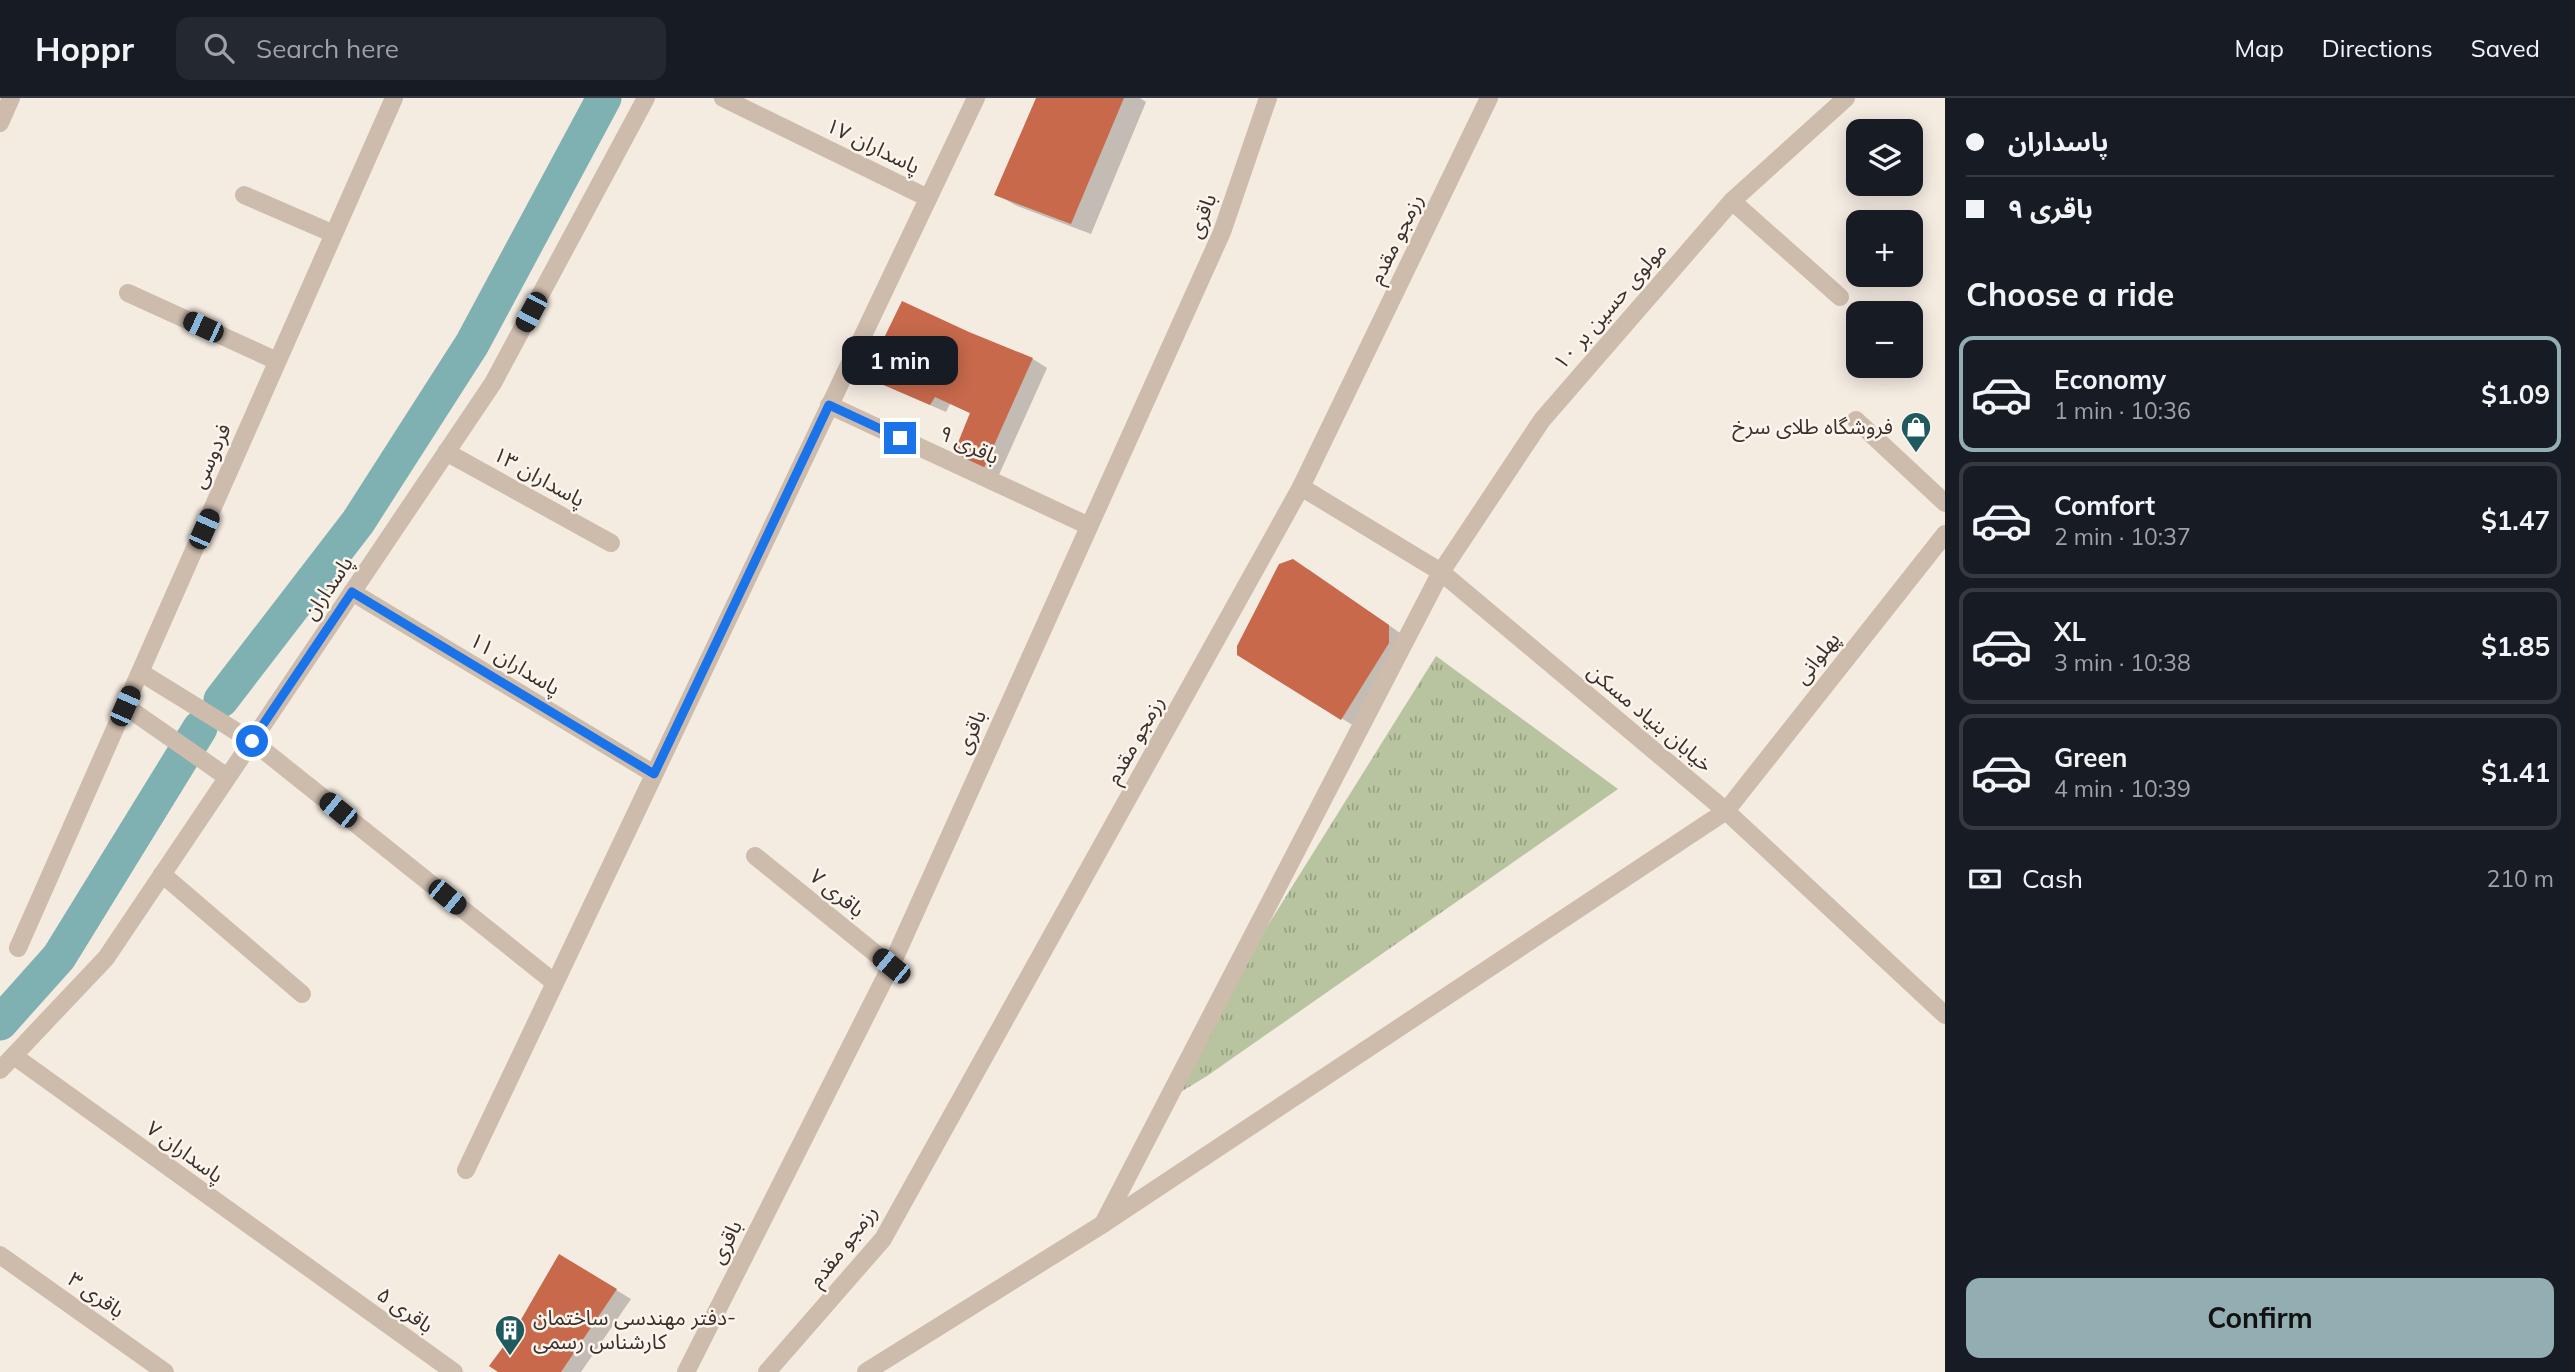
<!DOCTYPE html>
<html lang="en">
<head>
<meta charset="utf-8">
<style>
  :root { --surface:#171b24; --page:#242831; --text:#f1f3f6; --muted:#9ea1a6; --line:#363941; --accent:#92aeb2 }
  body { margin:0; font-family:Mulish,"Noto Sans Arabic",sans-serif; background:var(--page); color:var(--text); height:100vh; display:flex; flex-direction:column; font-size:26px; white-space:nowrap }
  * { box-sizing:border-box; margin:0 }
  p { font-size:23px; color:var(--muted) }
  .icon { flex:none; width:38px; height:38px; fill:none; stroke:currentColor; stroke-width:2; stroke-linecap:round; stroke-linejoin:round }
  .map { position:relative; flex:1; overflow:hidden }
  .side { display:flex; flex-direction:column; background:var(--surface); width:630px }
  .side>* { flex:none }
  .banner { display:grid; align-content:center; height:154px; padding:0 21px; background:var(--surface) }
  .buttons { position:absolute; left:1846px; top:21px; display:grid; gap:14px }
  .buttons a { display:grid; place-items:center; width:77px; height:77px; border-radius:14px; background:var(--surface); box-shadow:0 4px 18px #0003; font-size:35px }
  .end { position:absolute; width:32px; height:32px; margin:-16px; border:9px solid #1a73e8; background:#fff; box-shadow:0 0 0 4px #fff }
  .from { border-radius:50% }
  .bubble { position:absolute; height:49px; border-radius:14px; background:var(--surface); box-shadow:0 4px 18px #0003; font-size:23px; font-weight:700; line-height:49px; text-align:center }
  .car { position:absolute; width:21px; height:42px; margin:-21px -10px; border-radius:9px; box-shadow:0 0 5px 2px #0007; background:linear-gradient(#222 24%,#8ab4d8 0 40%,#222 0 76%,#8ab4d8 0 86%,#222 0) }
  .banner b { display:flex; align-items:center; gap:24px; height:66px; font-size:26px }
  .banner b+b { border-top:2px solid var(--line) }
  .banner i { width:18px; height:18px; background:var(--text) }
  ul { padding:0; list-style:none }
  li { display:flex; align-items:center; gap:21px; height:116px; margin:0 14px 10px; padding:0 7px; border:4px solid var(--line); border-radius:14px }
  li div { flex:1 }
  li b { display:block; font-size:26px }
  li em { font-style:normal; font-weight:700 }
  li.on { border-color:var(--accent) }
  li>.icon { width:63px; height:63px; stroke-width:1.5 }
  h2 { padding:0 21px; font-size:32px; line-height:84px }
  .pay { display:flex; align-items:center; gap:18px; height:77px; padding:0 21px; font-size:26px }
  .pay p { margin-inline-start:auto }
  .primary-button { display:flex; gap:14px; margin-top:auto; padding:14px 21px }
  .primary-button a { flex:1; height:80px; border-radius:14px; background:var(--accent); color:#111; font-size:28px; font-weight:700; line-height:80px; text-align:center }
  header { display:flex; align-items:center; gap:42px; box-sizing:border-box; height:98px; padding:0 35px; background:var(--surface); border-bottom:2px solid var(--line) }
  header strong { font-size:33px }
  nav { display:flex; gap:38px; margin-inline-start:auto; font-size:24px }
  .search { width:490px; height:63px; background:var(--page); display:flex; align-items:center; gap:18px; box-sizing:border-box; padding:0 24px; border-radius:14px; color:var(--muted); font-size:26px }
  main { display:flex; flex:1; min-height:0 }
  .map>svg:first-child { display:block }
</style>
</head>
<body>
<header>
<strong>Hoppr</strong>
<div class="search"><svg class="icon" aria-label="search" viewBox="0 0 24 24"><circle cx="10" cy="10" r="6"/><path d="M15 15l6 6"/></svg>Search here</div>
<nav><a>Map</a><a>Directions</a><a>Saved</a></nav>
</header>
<main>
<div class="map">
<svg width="1945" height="1274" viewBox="0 0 1945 1274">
  <defs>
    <pattern id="park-tufts" width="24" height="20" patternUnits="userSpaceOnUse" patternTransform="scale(1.75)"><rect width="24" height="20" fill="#b8c4a0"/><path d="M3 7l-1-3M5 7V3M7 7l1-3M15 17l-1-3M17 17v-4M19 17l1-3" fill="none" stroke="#97a083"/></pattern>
  </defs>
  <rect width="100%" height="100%" fill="#f4ebe1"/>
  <path fill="url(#park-tufts)" d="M 1436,558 L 1618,691 L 1207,978 L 1154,1010 Z"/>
  <path fill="#0003" d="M 1038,0 L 1140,0 L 1146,4 L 1091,136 L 1015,107 L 996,96 Z
    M 968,236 L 1033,261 L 1047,270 L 998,379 L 970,364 L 972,316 L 950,306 L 946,314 L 882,286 Z
    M 1308,471 L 1403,537 L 1356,629 L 1341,620 Z
    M 560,1158 L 631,1201 L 581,1274 L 501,1274 Z"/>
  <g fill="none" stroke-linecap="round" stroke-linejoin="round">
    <path stroke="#7fb0b2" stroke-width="35" d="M 221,602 L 358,424 L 472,246 L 604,0
      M 0,925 L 59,859 L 200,630"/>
  </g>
  <path fill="#c8694b" d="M 1036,0 L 1124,0 L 1071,126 L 994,97 Z
    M 902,203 L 969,234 L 1033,260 L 983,372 L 953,357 L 970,315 L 935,299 L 930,307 L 865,279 Z
    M 1293,461 L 1389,527 L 1389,545 L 1341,622 L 1237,557 L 1237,548 L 1279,466 Z
    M 559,1156 L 617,1191 L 561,1274 L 498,1274 L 489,1268 L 512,1237 Z"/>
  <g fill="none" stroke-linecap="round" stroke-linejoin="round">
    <path stroke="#cdbbac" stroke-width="18" d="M 723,0 L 928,100
      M 0,25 L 11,0
      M 244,97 L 334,136
      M 1732,103 L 1840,199
      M 128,195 L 277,263
      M 829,307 L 1089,428
      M 1856,322 L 1945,405
      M 446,354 L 611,445
      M 1301,389 L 1441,474 L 1726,713 L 1945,917
      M 352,494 L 654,676
      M 140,574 L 252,643 L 555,885
      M 125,608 L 227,679
      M 252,643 L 493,285 L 646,0
      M 755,758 L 891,868
      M 162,776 L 302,896
      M 18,850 L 394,0
      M 14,958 L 454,1274
      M 466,1072 L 976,0
      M 1103,1126 L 1441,474 L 1542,322 L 1732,103 L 1846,0
      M 0,1157 L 165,1274
      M 686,1274 L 891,868 L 1222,134 L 1268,0"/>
    <path stroke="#cdbbac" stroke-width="18" d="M 0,972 L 106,860 L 252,643
      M 767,1274 L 883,1141 L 1301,389 L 1489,0
      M 866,1274 L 1103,1126 L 1726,713 L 1945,436"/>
  </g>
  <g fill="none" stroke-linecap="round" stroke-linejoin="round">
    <path stroke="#1a73e8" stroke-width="9" d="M 252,643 L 352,494 L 654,676 L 829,307 L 900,340"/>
  </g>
  <defs>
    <g id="shop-pin" transform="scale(1.575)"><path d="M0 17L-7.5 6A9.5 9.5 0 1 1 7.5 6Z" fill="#1f5a5e" stroke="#fbf5ee"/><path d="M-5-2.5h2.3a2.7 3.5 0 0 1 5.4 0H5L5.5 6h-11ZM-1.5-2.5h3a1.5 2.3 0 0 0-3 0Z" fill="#fff"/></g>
    <g id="building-pin" transform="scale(1.575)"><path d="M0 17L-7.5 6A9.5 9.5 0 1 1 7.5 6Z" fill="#1f5a5e" stroke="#fbf5ee"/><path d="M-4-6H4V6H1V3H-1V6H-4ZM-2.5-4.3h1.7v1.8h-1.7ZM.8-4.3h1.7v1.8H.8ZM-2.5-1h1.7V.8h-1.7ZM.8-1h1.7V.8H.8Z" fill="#fff"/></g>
  </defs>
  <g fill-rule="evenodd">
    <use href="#shop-pin" x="1916" y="329"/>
    <use href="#building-pin" x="510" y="1232"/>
  </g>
  <g text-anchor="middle" stroke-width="5" stroke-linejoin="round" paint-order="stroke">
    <g font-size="21" fill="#3b302b" stroke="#fbf5ee">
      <text transform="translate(873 48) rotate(26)" y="7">پاسداران ۱۷</text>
      <text transform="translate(1202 118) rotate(-69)" y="7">باقری</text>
      <text transform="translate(1396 141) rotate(-64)" y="7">رزمجو مقدم</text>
      <text transform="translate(1610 208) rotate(-49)" y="7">مولوی حسین بر ۱۰</text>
      <text transform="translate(969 347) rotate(25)" y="7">باقری ۹</text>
      <text transform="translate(211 358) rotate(-66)" y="7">فردوسی</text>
      <text transform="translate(539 379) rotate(29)" y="7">پاسداران ۱۳</text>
      <text transform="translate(328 490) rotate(-56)" y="7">پاسداران</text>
      <text transform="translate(1817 560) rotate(-52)" y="7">پهلوانی</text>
      <text transform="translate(515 566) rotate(31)" y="7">پاسداران ۱۱</text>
      <text transform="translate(1650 620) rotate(40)" y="7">خیابان بنیاد مسکن</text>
      <text transform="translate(971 634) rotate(-66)" y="7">باقری</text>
      <text transform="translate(1135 642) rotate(-61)" y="7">رزمجو مقدم</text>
      <text transform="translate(837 795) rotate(39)" y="7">باقری ۷</text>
      <text transform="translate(185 1054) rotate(36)" y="7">پاسداران ۷</text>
      <text transform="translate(726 1144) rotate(-63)" y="7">باقری</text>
      <text transform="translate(843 1148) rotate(-52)" y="7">رزمجو مقدم</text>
      <text transform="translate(96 1197) rotate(35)" y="7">باقری ۳</text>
      <text transform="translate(405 1212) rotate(35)" y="7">باقری ۵</text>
    </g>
    <g font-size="21" fill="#3b302b" stroke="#fbf5ee" text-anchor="end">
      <text x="1893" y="336">فروشگاه طلای سرخ</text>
      <text x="533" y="1227" text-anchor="start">دفتر مهندسی ساختمان-<tspan x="533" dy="24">کارشناس رسمی</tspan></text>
    </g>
  </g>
</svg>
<div class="buttons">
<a><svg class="icon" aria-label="layers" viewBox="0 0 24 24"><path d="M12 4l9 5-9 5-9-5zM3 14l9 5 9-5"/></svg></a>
<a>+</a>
<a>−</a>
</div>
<i class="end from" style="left:252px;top:643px"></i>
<i class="end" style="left:900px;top:340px"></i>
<div class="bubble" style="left:842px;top:238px;width:116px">1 min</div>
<i class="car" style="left:531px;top:214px;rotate:208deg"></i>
<i class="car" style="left:203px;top:229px;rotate:295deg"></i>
<i class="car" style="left:204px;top:431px;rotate:24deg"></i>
<i class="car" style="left:125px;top:608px;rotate:24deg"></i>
<i class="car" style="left:338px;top:712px;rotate:309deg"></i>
<i class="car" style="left:447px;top:799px;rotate:129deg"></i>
<i class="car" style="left:891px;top:868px;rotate:309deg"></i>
</div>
<section class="side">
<div class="banner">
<b><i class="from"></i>پاسداران</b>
<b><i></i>باقری ۹</b>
</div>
<h2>Choose a ride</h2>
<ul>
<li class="on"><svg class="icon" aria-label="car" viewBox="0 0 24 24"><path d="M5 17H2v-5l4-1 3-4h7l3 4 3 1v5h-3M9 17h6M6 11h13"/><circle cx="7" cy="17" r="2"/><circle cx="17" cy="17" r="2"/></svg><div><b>Economy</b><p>1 min · 10:36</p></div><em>$1.09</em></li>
<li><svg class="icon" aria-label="car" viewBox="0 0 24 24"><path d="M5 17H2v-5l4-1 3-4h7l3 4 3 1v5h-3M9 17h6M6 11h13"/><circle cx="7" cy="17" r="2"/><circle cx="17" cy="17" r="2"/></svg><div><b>Comfort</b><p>2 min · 10:37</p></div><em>$1.47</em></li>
<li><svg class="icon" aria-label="car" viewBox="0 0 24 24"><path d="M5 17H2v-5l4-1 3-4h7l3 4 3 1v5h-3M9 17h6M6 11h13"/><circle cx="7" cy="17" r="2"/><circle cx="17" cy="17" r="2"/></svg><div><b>XL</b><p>3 min · 10:38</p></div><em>$1.85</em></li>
<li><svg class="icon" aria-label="car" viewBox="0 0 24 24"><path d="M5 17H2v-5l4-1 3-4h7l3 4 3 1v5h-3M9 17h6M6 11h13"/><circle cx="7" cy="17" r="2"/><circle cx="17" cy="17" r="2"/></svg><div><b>Green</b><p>4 min · 10:39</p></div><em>$1.41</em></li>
</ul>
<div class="pay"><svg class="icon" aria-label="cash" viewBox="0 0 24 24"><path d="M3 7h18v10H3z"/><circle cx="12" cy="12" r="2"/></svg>Cash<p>210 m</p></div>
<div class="primary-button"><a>Confirm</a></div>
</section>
</main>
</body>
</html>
